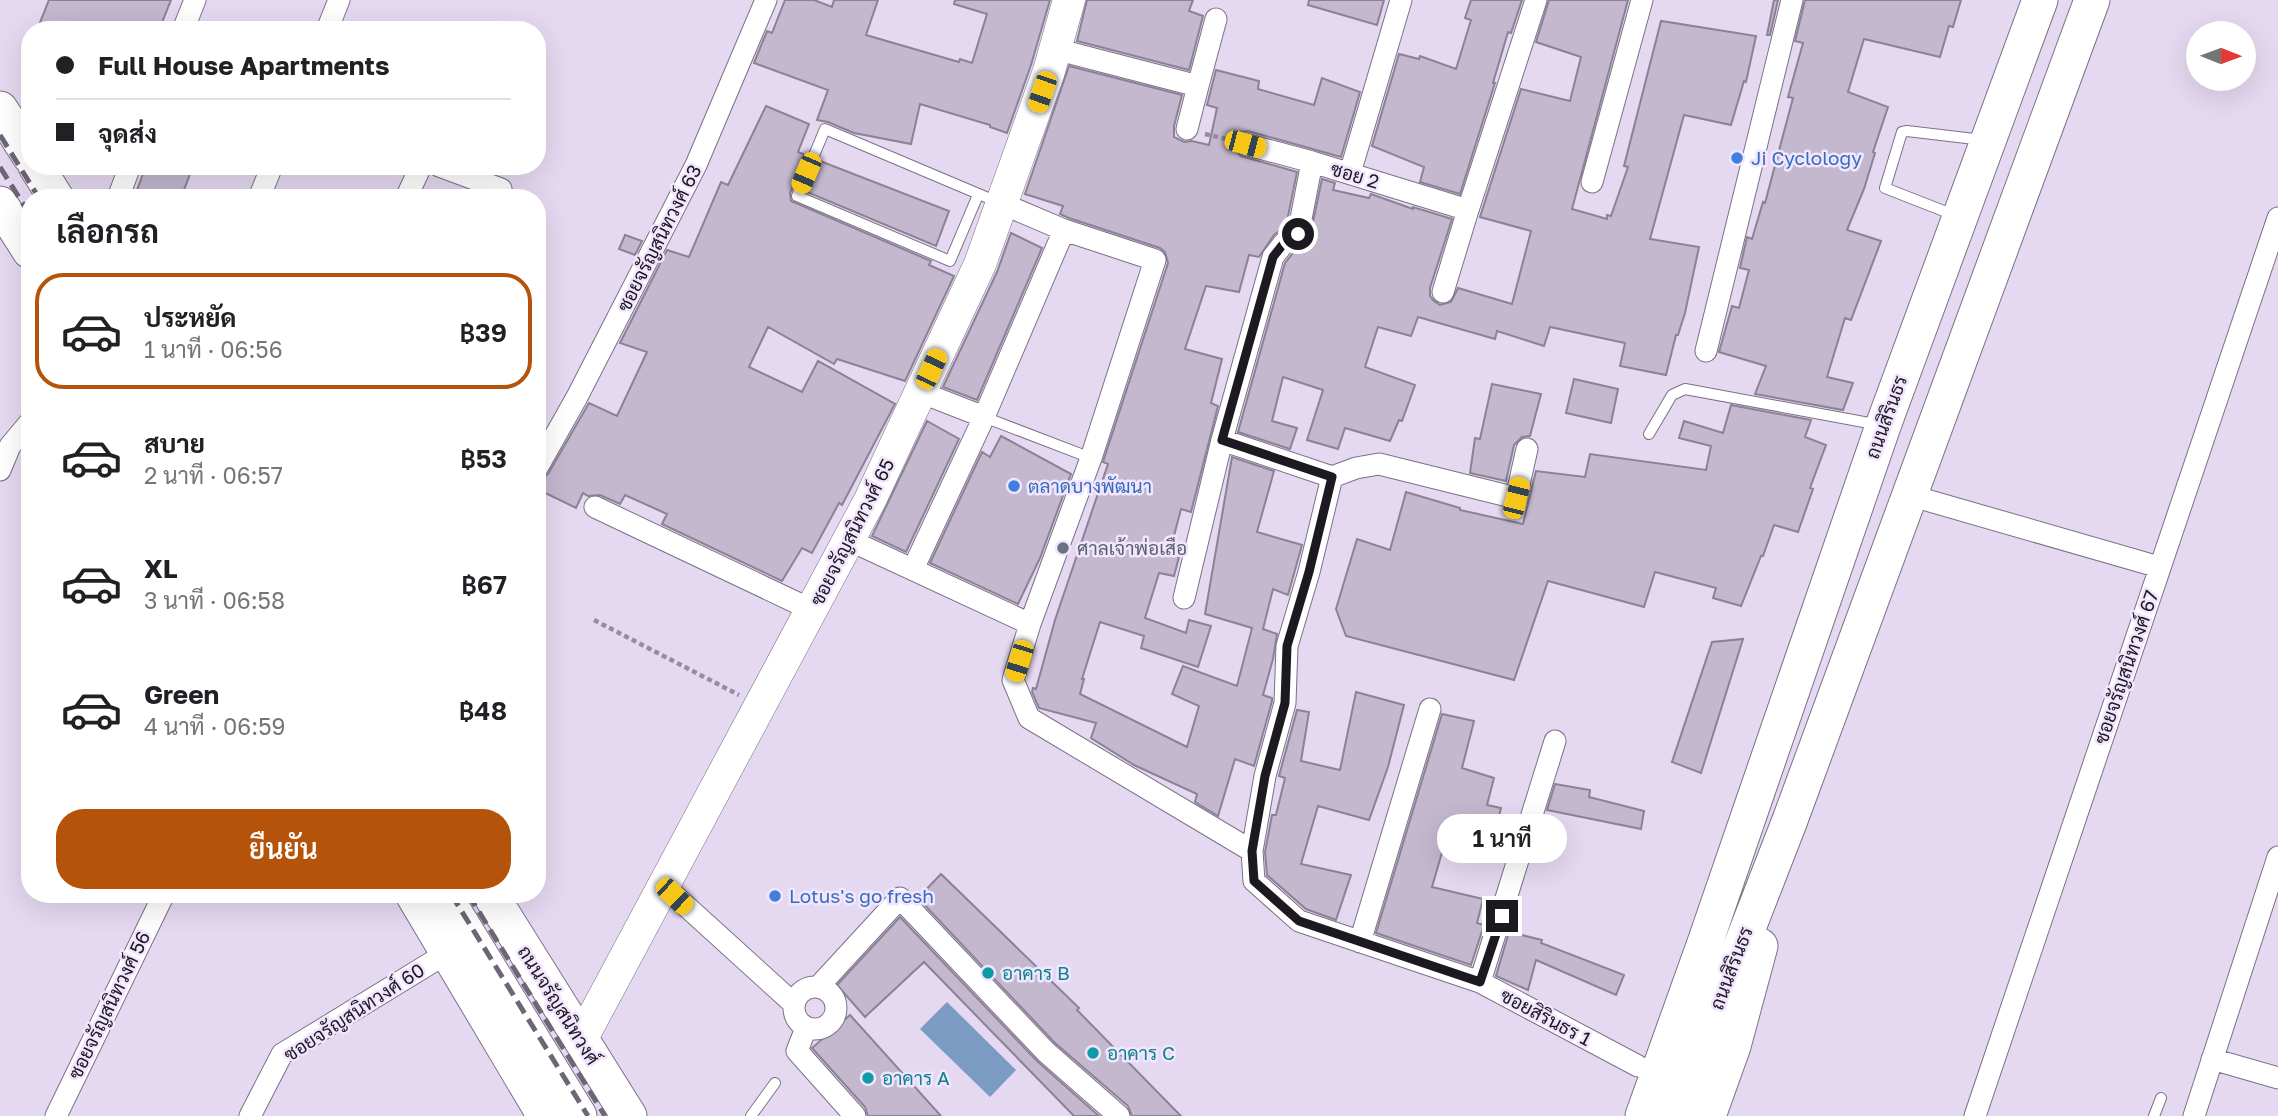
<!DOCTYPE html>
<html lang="th">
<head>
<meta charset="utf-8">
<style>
  :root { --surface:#fff; --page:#f2f2f2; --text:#202124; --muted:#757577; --line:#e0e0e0; --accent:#b45309 }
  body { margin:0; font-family:"Golos Text",Sarabun,sans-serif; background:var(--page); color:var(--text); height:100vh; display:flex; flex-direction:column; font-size:26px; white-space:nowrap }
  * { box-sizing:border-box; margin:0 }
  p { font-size:23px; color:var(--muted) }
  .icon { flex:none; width:38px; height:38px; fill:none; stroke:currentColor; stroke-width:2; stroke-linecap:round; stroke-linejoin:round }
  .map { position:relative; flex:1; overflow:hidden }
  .side { position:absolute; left:21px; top:189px; width:525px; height:714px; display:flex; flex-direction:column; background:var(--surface); border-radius:28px; box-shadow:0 7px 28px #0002 }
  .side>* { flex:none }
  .top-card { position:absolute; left:21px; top:21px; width:525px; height:154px; border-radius:28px; box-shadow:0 7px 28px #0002; display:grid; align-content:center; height:154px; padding:0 35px; background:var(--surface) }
  .needle { width:46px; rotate:91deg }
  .buttons { position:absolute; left:2186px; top:21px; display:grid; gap:14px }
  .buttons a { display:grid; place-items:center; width:70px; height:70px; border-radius:50%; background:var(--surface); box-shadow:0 7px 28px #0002; font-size:35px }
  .end { position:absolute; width:32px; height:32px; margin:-16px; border:9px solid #1d1921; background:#fff; box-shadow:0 0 0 4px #fff }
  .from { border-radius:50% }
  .bubble { position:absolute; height:49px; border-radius:24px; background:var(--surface); box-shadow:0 7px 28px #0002; font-size:23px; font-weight:600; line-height:49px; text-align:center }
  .car { position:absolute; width:21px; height:42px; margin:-21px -10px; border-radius:9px; box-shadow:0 0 5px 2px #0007; background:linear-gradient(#f5c518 24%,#345 0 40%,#f5c518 0 76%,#345 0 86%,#f5c518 0) }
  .top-card b { display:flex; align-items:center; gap:24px; height:66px; font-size:26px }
  .top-card b+b { border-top:2px solid var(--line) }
  .top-card i { width:18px; height:18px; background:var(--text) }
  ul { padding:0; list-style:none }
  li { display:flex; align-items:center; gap:21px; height:116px; margin:0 14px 10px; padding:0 21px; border:4px solid transparent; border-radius:28px }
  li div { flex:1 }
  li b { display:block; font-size:26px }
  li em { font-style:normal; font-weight:600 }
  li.selected { border-color:var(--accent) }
  li>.icon { width:63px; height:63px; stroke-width:1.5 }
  h2 { padding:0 35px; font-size:32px; line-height:84px }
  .cta { display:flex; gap:14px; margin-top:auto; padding:14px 35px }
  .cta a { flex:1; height:80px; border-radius:28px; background:var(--accent); color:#fff; font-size:28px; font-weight:600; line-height:80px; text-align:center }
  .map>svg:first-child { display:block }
</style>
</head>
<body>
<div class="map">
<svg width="2278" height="1116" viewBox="0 0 2278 1116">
  <rect width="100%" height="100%" fill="#e5d9f1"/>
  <path fill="#7b9bc3" d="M 947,1002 L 1016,1070 L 990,1097 L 920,1029 Z"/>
  <path fill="#c3b8ce" stroke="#8c8196" stroke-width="2" d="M 49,0 L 171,0 L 159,30 L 37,30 Z
    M 785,0 L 814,0 L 832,7 L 834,0 L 878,0 L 866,35 L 959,62 L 960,59 L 972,63 L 987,14 L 954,4 L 955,0 L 1050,0 L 1031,65 L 1007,133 L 990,127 L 990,125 L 920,104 L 911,144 L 854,133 L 828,122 L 817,120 L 828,90 L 754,63 L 767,31 L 772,33 Z
    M 1087,0 L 1193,0 L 1189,11 L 1203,16 L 1189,70 L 1077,41 Z
    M 1309,0 L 1384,0 L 1377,25 L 1308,5 Z
    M 1471,0 L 1522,0 L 1511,33 L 1508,32 L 1493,83 L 1495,83 L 1460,194 L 1420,182 L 1424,167 L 1372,146 L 1399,54 L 1419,59 L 1420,56 L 1456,69 L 1471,20 L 1465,18 Z
    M 1549,0 L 1628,0 L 1572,209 L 1607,219 L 1607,215 L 1611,216 L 1628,167 L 1624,166 L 1661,21 L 1756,36 L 1746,82 L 1744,81 L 1731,125 L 1684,115 L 1650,239 L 1699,247 L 1685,313 L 1678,335 L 1676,335 L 1666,375 L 1620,366 L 1625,343 L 1550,327 L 1544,346 L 1497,331 L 1495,339 L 1418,317 L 1411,336 L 1378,327 L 1365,367 L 1415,385 L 1402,421 L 1399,420 L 1390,441 L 1345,428 L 1338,449 L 1307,440 L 1323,390 L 1283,377 L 1272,421 L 1297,428 L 1290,449 L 1238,432 L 1285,263 L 1293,253 L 1309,241 L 1322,179 L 1335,183 L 1333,190 L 1369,198 L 1371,194 L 1413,209 L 1413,207 L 1452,219 L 1430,288 L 1430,296 L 1434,301 L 1440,305 L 1451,302 L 1458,288 L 1512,304 L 1531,231 L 1480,217 L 1521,89 L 1570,101 L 1581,57 L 1536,42 Z
    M 1774,0 L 1778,0 L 1770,35 L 1767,35 Z
    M 1805,0 L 1961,0 L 1953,27 L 1949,26 L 1940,57 L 1864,39 L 1848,92 L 1888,107 L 1873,152 L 1875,153 L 1864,189 L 1847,230 L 1881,241 L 1851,320 L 1845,318 L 1827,377 L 1853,383 L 1843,410 L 1755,394 L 1766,366 L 1719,352 L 1732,306 L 1739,308 L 1749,270 L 1740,268 L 1747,237 L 1752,239 L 1763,202 L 1765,203 L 1793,98 L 1788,97 L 1803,43 L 1795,41 Z
    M 1069,66 L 1182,95 L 1174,126 L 1174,137 L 1184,142 L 1192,141 L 1209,145 L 1217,108 L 1207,105 L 1216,70 L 1259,81 L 1258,89 L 1314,105 L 1322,78 L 1360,92 L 1341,157 L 1248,131 L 1241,132 L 1233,140 L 1233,148 L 1241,156 L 1297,172 L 1286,226 L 1274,235 L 1259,257 L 1249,255 L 1239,292 L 1206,286 L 1185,349 L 1222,359 L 1211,403 L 1218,406 L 1191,512 L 1181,509 L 1170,551 L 1180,553 L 1174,576 L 1159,573 L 1145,618 L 1186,633 L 1189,620 L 1211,626 L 1198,667 L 1141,648 L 1144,636 L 1100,622 L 1082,679 L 1084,679 L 1080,694 L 1187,747 L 1199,706 L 1172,694 L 1183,666 L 1237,686 L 1252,628 L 1205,614 L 1232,457 L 1274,471 L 1257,532 L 1302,545 L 1288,595 L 1273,589 L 1263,629 L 1277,634 L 1273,659 L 1263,695 L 1272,698 L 1272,701 L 1254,766 L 1235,759 L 1218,816 L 1195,802 L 1197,794 L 1134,765 L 1091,738 L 1096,723 L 1039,708 L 1032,692 L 1033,688 L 1036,689 L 1055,620 L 1108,464 L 1103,462 L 1168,263 L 1165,252 L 1160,248 L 1069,218 L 1060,214 L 1063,206 L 1025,194 Z
    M 766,106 L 809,124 L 798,152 L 806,155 L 790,193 L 791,201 L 931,261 L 929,265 L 954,276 L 905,381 L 837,359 L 834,364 L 768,327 L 749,367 L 802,392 L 818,361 L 895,404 L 842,505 L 839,503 L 812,553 L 802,548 L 782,581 L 662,524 L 667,514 L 625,495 L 620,504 L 600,495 L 588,496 L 583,493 L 576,508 L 537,489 L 540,480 L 548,474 L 589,403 L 617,416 L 647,352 L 620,343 L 667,250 L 689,257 L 721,182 L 728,185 Z
    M 820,161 L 949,211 L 936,246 L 807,192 Z
    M 146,166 L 193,166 L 181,198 L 134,198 Z
    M 1011,233 L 1042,248 L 977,400 L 943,387 L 997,272 Z
    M 625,235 L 642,241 L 635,255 L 619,249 Z
    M 1574,379 L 1618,389 L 1611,423 L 1566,413 Z
    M 1492,384 L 1541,394 L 1530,436 L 1522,437 L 1514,445 L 1506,481 L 1470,473 L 1475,438 L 1480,439 Z
    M 1731,405 L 1811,420 L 1805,437 L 1826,445 L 1810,488 L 1813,489 L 1798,532 L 1774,525 L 1763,556 L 1761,556 L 1741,606 L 1713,598 L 1716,588 L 1655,572 L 1644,607 L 1548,581 L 1514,680 L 1346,636 L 1336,609 L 1357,539 L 1390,550 L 1406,492 L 1460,508 L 1460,510 L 1523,524 L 1536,471 L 1585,477 L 1590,454 L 1706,470 L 1711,446 L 1679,438 L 1684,421 L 1723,433 Z
    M 927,421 L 959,439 L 906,552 L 872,536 Z
    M 1001,436 L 1071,474 L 1040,558 L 1018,604 L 930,563 L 982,452 L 990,457 Z
    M 1743,639 L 1701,773 L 1672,762 L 1712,642 Z
    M 1356,692 L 1404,705 L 1388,767 L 1369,820 L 1318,806 L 1301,864 L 1351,875 L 1336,920 L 1306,909 L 1267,875 L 1265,852 L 1272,815 L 1276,815 L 1285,778 L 1279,776 L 1297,710 L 1309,712 L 1301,761 L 1340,770 Z
    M 1442,714 L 1474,721 L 1462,768 L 1494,778 L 1487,805 L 1501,808 L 1487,861 L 1443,849 L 1432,887 L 1483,899 L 1477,923 L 1484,925 L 1471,965 L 1376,933 Z
    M 1555,784 L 1590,790 L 1589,797 L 1644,811 L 1641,829 L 1547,810 Z
    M 941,874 L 1079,1008 L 1077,1010 L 1181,1116 L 1132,1116 L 1128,1106 L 1055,1043 L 918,898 Z
    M 900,917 L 1037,1061 L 1099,1116 L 1074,1116 L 924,962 L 865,1017 L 837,985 Z
    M 1509,932 L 1542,940 L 1541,943 L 1624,975 L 1616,995 L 1536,960 L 1528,990 L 1496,976 Z
    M 850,1015 L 941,1116 L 868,1116 L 865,1107 L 812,1048 Z"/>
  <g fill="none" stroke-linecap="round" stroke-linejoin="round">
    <g stroke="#7b7186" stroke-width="12">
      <path id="lane" d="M 978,195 L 950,261 L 797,196 L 825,129 L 1000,203
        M 1954,215 L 1885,188 L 1902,132 L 1907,131 L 1983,140
        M 984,417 L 1091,458
        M 1649,434 L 1672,395 L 1685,389 L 1880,425
        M 751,1116 L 775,1083
        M 2154,1116 L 2161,1098"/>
    </g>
    <g stroke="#7b7186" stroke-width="23">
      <path id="street" d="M 1536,0 L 1468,210 L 1312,162 L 1298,234 L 1284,243 L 1273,257 L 1222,440 L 1332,477 L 1309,572 L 1287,646 L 1285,703 L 1265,776 L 1252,851 L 1254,881 L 1299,921 L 1480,982 L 1638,1066
        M 183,30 L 195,0
        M 327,30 L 339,0
        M 1055,49 L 1198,86 L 1187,129
        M 1198,86 L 1216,19
        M 1245,144 L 1312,162
        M 439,166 L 501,189
        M 1350,173 L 1401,0
        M 1592,182 L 1642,0
        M 118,198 L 130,166
        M 259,198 L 272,166
        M 406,198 L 421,166
        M 1003,204 L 1064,230 L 1155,260 L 1091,458 L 1030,624 L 1013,680 L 1029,718 L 1252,851
        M 1443,292 L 1468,210
        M 1706,351 L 1792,0
        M 920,392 L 984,417
        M 537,468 L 577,397 L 696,165 L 766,0
        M 0,470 L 10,446 L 30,422
        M 1332,477 L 1356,468 L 1379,464 L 1516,498 L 1527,449
        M 1909,495 L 2159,567
        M 595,507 L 812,610
        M 849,540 L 1030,624
        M 913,569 L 984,417 L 1064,230
        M 1184,598 L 1222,440
        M 664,886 L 794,1004
        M 1360,942 L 1430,709
        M 1480,982 L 1555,741
        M794 1008a21 21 0 1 1 42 0a21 21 0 1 1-42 0Z
        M 818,987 L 900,898 L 1046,1052 L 1119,1116
        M 806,1028 L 797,1051 L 855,1116
        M 2212,1059 L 2278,1078
        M 56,1116 L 164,894
        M 250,1116 L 282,1054 L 447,953
        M 1975,1116 L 2278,218
        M 2194,1116 L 2278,857"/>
    </g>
    <g stroke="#7b7186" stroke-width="33">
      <path id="secondary" d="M 581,1040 L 870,500 L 980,264 L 1049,71 L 1069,0"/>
    </g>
    <g stroke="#7b7186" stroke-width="37">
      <path id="primary" d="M 0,109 L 30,156
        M 36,166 L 56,198
        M 0,204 L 30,251
        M 413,894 L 545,1116
        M 443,894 L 579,1116
        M 490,894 L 629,1116
        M 1643,1116 L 1706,940 L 1883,426 L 2040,0
        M 1675,1116 L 1790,820 L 2092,0
        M 1708,1116 L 1733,1046 L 1760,946"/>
    </g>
    <path stroke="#958c9e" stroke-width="4.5" stroke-dasharray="5 3.5" stroke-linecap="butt" d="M 1205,134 L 1227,139
      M 594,620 L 739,695"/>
    <use href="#lane" stroke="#fff" stroke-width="10"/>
    <use href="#street" stroke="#fff" stroke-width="21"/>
    <use href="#secondary" stroke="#fff" stroke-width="32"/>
    <use href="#primary" stroke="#fff" stroke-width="35"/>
    <path stroke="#6e6675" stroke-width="5" stroke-dasharray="14 7" stroke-linecap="butt" d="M 0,135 L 39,198
      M 0,167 L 30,215
      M 451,894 L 588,1116
      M 468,894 L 605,1116"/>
  </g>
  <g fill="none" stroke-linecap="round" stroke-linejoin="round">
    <path stroke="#1d1921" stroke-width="9" d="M 1298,234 L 1284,243 L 1273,257 L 1222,440 L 1332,477 L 1309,572 L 1287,646 L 1285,703 L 1265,776 L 1252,851 L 1254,881 L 1299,921 L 1480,982 L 1502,916"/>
  </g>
  <g fill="#3f7fe0" stroke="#f2e6fe" stroke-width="2.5">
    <circle cx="1737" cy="158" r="7"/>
    <circle cx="1014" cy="486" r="7"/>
    <circle cx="775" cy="896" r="7"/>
  </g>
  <circle fill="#6b7280" stroke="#f2e6fe" stroke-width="2.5" cx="1063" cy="548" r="7"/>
  <g fill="#0f9aa8" stroke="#f2e6fe" stroke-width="2.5">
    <circle cx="988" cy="973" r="7"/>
    <circle cx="1093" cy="1053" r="7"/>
    <circle cx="868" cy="1078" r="7"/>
  </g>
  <g text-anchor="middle" stroke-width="5" stroke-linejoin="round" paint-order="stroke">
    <g font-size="19" fill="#366cbe" stroke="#f2e6fe" text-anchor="start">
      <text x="1751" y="165">Ji Cyclology</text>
      <text x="1028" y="493">ตลาดบางพัฒนา</text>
      <text x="789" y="903">Lotus's go fresh</text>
    </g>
    <g font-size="19" fill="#1d1921" stroke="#f2e6fe">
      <text transform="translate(1355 175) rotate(17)" y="7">ซอย 2</text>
      <text transform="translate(659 238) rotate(-63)" y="7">ซอยจรัญสนิทวงศ์ 63</text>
      <text transform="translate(1886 417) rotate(-70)" y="7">ถนนสิรินธร</text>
      <text transform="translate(852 532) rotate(-63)" y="7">ซอยจรัญสนิทวงศ์ 65</text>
      <text transform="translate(2126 667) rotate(-71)" y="7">ซอยจรัญสนิทวงศ์ 67</text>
      <text transform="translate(1731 968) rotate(-69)" y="7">ถนนสิรินธร</text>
      <text transform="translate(109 1005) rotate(-64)" y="7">ซอยจรัญสนิทวงศ์ 56</text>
      <text transform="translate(559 1005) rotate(58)" y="7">ถนนจรัญสนิทวงศ์</text>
      <text transform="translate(354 1012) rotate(-33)" y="7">ซอยจรัญสนิทวงศ์ 60</text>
      <text transform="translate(1546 1017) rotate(28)" y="7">ซอยสิรินธร 1</text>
    </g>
    <g font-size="19" fill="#5b616d" stroke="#f2e6fe" text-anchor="start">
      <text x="1077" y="555">ศาลเจ้าพ่อเสือ</text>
    </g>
    <g font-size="19" fill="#0d838f" stroke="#f2e6fe" text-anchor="start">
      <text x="1002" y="980">อาคาร B</text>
      <text x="1107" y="1060">อาคาร C</text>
      <text x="882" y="1085">อาคาร A</text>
    </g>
  </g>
</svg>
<div class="buttons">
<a><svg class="needle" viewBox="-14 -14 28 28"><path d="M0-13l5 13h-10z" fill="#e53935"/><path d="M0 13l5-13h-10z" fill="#757577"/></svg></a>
</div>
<i class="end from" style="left:1298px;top:234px"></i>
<i class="end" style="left:1502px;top:916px"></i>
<div class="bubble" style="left:1437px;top:814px;width:130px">1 นาที</div>
<i class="car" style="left:1042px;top:92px;rotate:199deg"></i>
<i class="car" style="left:1245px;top:144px;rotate:105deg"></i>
<i class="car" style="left:806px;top:173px;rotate:203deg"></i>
<i class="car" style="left:931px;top:369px;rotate:25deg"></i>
<i class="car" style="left:1516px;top:498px;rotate:14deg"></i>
<i class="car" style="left:1019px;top:661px;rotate:197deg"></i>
<i class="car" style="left:674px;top:896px;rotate:134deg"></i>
<div class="top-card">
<b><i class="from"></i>Full House Apartments</b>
<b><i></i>จุดส่ง</b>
</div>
<section class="side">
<h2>เลือกรถ</h2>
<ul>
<li class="selected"><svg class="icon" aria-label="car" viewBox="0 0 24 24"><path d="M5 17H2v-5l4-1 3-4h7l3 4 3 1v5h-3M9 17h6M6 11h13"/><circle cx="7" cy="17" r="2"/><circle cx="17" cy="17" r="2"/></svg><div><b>ประหยัด</b><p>1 นาที · 06:56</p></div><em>฿39</em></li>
<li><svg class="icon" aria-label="car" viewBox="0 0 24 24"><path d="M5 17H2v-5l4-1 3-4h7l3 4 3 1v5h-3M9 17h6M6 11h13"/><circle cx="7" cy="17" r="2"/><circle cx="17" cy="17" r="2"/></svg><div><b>สบาย</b><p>2 นาที · 06:57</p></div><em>฿53</em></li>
<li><svg class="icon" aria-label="car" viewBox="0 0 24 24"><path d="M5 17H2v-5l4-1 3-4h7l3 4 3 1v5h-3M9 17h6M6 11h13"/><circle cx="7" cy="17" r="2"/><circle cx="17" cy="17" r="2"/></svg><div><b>XL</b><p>3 นาที · 06:58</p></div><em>฿67</em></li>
<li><svg class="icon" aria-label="car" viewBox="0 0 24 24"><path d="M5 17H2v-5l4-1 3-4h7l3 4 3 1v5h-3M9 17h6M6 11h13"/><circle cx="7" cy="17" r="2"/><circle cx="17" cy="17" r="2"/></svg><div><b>Green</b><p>4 นาที · 06:59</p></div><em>฿48</em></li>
</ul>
<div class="cta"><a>ยืนยัน</a></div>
</section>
</div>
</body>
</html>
